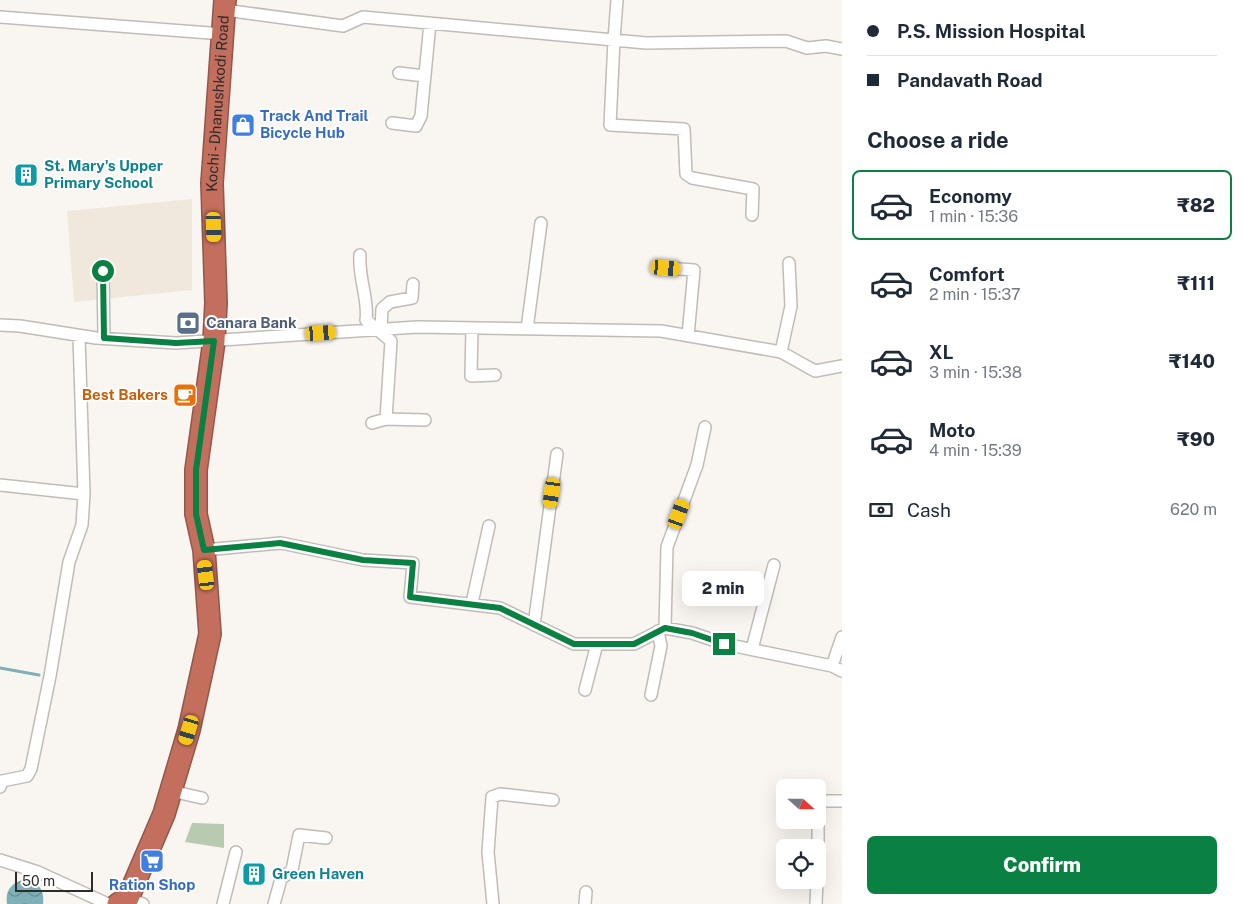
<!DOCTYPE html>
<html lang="en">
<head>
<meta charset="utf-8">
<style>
  :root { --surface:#fff; --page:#f6f6f7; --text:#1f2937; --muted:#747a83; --line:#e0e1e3; --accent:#0b8043 }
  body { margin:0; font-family:"Public Sans",sans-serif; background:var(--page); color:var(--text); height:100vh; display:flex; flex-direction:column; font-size:19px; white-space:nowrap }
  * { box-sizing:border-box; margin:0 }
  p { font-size:16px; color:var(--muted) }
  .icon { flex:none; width:28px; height:28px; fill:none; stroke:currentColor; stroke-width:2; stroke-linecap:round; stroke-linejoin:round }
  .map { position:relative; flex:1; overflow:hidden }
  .details { display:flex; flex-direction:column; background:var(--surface); width:400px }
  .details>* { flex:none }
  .banner { display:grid; align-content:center; height:110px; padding:0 25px; background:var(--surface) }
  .needle { width:32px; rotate:111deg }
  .fabs { position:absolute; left:776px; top:779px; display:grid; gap:10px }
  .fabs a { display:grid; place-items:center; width:50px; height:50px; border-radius:8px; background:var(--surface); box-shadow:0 5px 20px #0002; font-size:25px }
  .scale { position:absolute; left:15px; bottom:12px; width:78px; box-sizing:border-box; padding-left:5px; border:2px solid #2d2c2a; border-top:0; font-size:14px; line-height:18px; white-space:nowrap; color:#2d2c2a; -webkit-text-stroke:4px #fff; paint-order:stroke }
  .end { position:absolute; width:22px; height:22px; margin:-11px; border:6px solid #0b8043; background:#fff; box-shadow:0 0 0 2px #fff }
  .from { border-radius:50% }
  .bubble { position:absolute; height:35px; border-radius:8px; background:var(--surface); box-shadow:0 5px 20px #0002; font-size:16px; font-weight:800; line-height:35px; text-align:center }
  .car { position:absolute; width:15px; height:30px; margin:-15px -8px; border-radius:6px; box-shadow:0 0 4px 1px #0007; background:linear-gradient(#f5c518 24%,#345 0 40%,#f5c518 0 76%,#345 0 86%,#f5c518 0) }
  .banner b { display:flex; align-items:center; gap:18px; height:48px; font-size:19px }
  .banner b+b { border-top:1px solid var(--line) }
  .banner i { width:12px; height:12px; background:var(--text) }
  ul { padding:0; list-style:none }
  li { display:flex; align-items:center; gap:15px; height:70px; margin:0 10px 8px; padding:0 15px; border:2px solid transparent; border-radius:8px }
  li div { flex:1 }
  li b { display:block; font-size:19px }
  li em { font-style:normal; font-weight:800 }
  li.on { border-color:var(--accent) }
  li>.icon { width:45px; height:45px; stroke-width:1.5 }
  h2 { padding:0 25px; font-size:22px; line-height:60px }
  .pay { display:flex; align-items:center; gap:12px; height:55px; padding:0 25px; font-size:19px }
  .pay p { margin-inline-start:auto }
  .button { display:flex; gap:10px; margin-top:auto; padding:10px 25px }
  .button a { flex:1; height:58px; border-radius:8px; background:var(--accent); color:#fff; font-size:20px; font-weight:800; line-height:58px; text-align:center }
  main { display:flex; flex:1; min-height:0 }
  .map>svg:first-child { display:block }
</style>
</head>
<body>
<main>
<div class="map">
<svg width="842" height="904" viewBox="0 0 842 904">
  <defs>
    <pattern id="water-waves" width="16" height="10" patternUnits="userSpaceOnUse" patternTransform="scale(1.25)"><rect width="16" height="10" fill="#7fb0b7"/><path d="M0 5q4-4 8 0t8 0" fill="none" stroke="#688f95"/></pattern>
  </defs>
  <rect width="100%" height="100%" fill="#f9f5f0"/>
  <path fill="#f1e8dd" d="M 192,199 L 192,290 L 74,302 L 67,211 Z"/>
  <path fill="#b8cbb0" d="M 192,823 L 224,824 L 224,848 L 185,842 Z"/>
  <path fill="url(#water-waves)" d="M 22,880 C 37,880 45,889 43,904 L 7,904 C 5,892 10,884 22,880 Z"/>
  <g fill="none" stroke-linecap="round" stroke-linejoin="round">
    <path stroke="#7fb0b7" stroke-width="3" d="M 0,668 L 39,675"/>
    <g stroke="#c0bcb7" stroke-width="14">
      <path id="street" d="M 617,0 L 614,40 L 646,43 L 786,41 L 807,48 L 826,46 L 842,49
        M 225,10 L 343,26 L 363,17 L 614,40 L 610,125 L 684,129 L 686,174 L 692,178 L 753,189 L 752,215
        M 0,17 L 223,34
        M 399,73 L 425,76
        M 392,123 L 416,126 L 421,116 L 430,23
        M 360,255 C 358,277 369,300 366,320 L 391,341 L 386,419 L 425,420
        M 666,268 L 694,270 L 688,336
        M 103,271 L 104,338
        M 0,325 L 20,326 L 96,338 L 176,343 L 417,327 L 661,331 L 781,352 L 815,371 L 842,366
        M 472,328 L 471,376 L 495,375
        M 381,329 L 382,309 L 390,302 L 412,298 L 413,284
        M 527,329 L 541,223
        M 781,352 L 791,306 L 789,263
        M 372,423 L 386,419
        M 0,485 L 84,494
        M 204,550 L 281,543 L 363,560 L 413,563 L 410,597 L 500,608 L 574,644 L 634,644 L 665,628 L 692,633 L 725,644 L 832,666 L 842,671
        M 472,603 L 489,526
        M 534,625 L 557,454
        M 665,628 L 667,547 L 697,465 L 705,427
        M 752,649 L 774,565
        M 832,666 L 842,637
        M 585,690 L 597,644
        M 651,695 L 661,646 L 658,631
        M 0,787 L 2,781 L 27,776 L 31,769 L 50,676 L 69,562 L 82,525 L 84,494 L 79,336
        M 171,791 L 202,798
        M 0,860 L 38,872 L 108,904
        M 818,862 L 818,813 L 821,801 L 842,801
        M 128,898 L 143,904
        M 223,904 L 236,852
        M 274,904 L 281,879 L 292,870 L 299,835 L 326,838
        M 493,904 L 488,852 L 492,797 L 500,794 L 553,800
        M 585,904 L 586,892
        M 816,904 L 817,880"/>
    </g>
    <g stroke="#8f584b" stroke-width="24">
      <g id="highway">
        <path id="s1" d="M 118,904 L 128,898 L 164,814 L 189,730 L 210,634 L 204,550 L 196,514 L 196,470 L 214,341 L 216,303 L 212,183 L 225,0"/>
      </g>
    </g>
    <use href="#street" stroke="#fff" stroke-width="11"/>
    <use href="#highway" stroke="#c46f5d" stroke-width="21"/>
  </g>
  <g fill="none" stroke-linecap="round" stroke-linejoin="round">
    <path stroke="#0b8043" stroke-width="6" d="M 103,271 L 104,338 L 176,343 L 214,341 L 196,470 L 196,514 L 204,550 L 280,543 L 363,560 L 413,563 L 410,597 L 500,608 L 574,644 L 634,644 L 665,628 L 692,633 L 724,644"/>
  </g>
  <defs>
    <g id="shop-square" transform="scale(1.25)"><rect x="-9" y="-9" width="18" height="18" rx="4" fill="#3f7fe0" stroke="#fff"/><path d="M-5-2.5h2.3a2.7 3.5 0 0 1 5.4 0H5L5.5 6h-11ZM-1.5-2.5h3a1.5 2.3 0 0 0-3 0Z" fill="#fff"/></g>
    <g id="building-square" transform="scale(1.25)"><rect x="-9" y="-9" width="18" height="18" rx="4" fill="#0f9aa8" stroke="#fff"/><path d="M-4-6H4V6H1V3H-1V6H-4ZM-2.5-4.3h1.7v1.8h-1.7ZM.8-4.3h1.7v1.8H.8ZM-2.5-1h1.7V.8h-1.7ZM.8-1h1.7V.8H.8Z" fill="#fff"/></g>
    <g id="bank-square" transform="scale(1.25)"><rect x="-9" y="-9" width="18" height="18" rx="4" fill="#5c6f8a" stroke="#fff"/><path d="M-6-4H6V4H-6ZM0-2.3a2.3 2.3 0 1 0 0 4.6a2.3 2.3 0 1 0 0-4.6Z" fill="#fff"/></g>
    <g id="cafe-square" transform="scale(1.25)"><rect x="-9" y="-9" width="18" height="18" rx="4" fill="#e8710a" stroke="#fff"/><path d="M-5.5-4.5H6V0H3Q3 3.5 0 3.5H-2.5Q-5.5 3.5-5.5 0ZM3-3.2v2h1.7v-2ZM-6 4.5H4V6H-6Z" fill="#fff"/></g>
    <g id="supermarket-square" transform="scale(1.25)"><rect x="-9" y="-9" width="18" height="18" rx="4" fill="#3f7fe0" stroke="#fff"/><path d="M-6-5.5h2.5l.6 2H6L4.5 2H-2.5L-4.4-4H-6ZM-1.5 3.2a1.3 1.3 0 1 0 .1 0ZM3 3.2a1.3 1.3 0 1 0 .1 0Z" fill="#fff"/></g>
  </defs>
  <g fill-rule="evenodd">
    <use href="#shop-square" x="243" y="125"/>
    <use href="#building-square" x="26" y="175"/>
    <use href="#bank-square" x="188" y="323"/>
    <use href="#cafe-square" x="185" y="395"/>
    <use href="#supermarket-square" x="152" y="861"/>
    <use href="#building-square" x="254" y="874"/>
  </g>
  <g text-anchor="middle" stroke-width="4" stroke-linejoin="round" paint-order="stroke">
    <g font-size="15" fill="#2d2c2a" stroke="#fff">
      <text dy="5" stroke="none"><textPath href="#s1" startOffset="822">Kochi - Dhanushkodi Road</textPath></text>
    </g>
    <g font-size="15" font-weight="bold" fill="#366cbe" stroke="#fff" text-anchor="start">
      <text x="260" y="121">Track And Trail<tspan x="260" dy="17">Bicycle Hub</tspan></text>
      <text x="152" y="890" text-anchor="middle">Ration Shop</text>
    </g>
    <g font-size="15" font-weight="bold" fill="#0d838f" stroke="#fff" text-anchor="start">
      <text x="44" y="171">St. Mary's Upper<tspan x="44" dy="17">Primary School</tspan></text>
      <text x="272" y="879">Green Haven</text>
    </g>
    <g font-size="15" font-weight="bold" fill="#4e5e75" stroke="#fff" text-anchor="start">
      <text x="206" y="328">Canara Bank</text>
    </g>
    <g font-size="15" font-weight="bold" fill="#c56008" stroke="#fff" text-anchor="end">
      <text x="168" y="400">Best Bakers</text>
    </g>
  </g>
</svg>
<div class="fabs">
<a><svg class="needle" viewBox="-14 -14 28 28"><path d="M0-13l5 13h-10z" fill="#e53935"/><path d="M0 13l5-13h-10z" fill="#747a83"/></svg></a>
<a><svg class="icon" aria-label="locate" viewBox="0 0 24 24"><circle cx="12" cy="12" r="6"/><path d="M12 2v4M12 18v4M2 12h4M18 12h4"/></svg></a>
</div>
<div class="scale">50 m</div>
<i class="end from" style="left:103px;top:271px"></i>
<i class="end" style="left:724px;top:644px"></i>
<div class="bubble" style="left:682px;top:571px;width:82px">2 min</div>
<i class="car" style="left:214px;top:227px;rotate:178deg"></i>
<i class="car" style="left:666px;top:268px;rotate:95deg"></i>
<i class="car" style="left:321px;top:333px;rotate:86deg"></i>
<i class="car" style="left:552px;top:493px;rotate:188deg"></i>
<i class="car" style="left:679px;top:514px;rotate:20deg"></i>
<i class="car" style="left:206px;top:575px;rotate:353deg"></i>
<i class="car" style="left:189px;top:730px;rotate:197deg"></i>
</div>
<section class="details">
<div class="banner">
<b><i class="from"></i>P.S. Mission Hospital</b>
<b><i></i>Pandavath Road</b>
</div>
<h2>Choose a ride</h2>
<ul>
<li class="on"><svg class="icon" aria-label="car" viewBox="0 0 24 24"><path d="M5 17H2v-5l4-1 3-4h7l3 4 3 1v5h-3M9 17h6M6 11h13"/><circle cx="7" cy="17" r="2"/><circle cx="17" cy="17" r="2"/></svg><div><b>Economy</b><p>1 min · 15:36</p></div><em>₹82</em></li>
<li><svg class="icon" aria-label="car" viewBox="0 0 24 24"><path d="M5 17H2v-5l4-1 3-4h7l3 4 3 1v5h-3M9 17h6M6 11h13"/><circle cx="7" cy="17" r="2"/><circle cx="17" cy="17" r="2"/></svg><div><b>Comfort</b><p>2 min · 15:37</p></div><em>₹111</em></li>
<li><svg class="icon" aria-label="car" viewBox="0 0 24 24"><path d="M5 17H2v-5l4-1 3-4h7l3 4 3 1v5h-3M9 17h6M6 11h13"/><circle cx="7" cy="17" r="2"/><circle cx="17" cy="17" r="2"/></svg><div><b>XL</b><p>3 min · 15:38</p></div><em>₹140</em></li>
<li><svg class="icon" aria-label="car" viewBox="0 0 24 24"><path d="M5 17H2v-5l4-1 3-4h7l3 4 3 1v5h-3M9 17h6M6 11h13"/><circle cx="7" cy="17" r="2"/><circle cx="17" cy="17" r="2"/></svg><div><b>Moto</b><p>4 min · 15:39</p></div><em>₹90</em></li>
</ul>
<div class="pay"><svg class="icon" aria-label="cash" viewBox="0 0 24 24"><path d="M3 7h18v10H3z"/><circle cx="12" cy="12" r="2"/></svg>Cash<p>620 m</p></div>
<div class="button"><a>Confirm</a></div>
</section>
</main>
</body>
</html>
